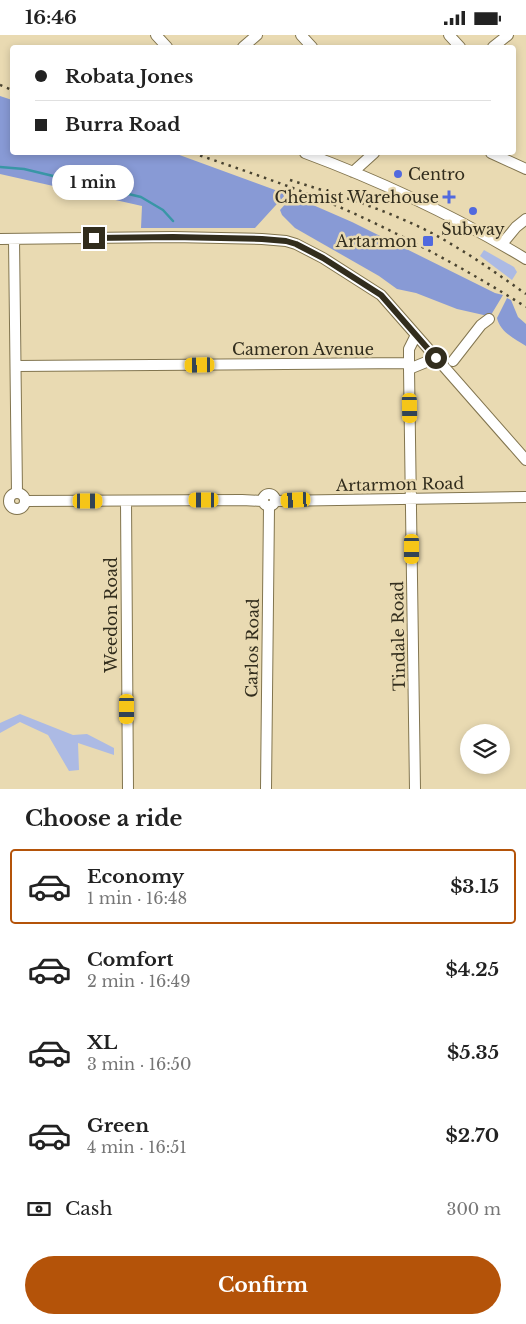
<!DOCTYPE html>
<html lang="en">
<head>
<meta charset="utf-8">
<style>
  :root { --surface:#fff; --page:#f2f2f2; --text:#222; --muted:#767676; --line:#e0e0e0; --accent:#b45309 }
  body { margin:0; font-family:"Libre Baskerville",serif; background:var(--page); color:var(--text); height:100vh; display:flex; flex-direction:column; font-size:19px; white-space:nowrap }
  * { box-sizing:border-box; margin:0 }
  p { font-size:16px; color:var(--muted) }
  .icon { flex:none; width:28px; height:28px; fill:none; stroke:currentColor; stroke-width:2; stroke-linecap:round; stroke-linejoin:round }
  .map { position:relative; height:754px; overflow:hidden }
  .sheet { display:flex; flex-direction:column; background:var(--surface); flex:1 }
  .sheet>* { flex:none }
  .banner { position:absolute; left:10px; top:10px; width:506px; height:110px; border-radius:5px; box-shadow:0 2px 8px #0003; display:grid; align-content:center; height:110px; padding:0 25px; background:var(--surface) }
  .buttons { position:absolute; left:460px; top:689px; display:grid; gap:10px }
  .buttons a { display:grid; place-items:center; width:50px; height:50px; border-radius:50%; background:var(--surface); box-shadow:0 2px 8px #0003; font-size:25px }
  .end { position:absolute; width:22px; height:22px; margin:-11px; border:6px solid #322d1d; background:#fff; box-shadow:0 0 0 2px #fff }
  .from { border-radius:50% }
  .bubble { position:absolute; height:35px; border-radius:18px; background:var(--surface); box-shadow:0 2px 8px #0003; font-size:16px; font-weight:700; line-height:35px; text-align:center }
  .car { position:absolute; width:15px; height:30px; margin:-15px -8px; border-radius:6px; box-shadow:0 0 4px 1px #0007; background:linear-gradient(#f5c518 24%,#345 0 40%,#f5c518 0 76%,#345 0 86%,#f5c518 0) }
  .banner b { display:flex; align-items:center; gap:18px; height:48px; font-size:19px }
  .banner b+b { border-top:1px solid var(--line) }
  .banner i { width:12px; height:12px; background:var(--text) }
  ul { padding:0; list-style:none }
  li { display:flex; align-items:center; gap:15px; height:75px; margin:0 10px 8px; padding:0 15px; border:2px solid transparent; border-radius:5px }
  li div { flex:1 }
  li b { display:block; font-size:19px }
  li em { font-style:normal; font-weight:700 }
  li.current { border-color:var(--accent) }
  li>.icon { width:45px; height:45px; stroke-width:1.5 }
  h2 { padding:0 25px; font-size:22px; line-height:60px }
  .pay { display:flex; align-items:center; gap:12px; height:55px; padding:0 25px; font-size:19px }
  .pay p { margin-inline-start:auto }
  .action { display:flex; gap:10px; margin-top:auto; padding:10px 25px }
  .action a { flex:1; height:58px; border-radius:30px; background:var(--accent); color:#fff; font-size:20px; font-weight:700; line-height:58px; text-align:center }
  .status { display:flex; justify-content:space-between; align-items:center; height:35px; padding:0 25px; background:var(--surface); direction:ltr }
  .status svg { height:14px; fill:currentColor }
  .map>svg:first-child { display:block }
</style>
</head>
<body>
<div class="status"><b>16:46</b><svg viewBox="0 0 49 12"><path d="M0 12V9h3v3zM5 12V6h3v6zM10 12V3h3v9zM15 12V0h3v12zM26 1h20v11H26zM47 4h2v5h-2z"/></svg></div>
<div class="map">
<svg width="526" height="754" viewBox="0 0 526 754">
  <rect width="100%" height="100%" fill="#e9dab2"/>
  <path fill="#acbae4" d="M 484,215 L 514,232 L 517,237 L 512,245 L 480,221 Z
    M 20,679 L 73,700 L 87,699 L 114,713 L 114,720 L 78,708 L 79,735 L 69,736 L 48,700 L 20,687 L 0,698 L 0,688 Z"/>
  <path fill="#889ad5" d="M 0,61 L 12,65 L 12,118 L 148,118 L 154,120 L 158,118 L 174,118 L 286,159 L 255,193 L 141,193 L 142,171 L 0,139 Z
    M 290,160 L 352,187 L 495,258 L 503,260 L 491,280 L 488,281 L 457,274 L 416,258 L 397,254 L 379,241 L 295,193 L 282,180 L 280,175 L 289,165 Z
    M 507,263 L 511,265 L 518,282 L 526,289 L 526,311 C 515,304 500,297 497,283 Z"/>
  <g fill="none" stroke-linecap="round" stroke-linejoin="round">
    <path stroke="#3996a6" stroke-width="2.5" d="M 0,132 L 24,134 L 141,162 L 163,175 L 173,186"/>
    <g stroke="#82754f" stroke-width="12">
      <path id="minor" d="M 156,0 L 167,12
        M 301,0 L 312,12
        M 449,0 L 460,12
        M 243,12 L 257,0
        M 493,12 L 508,0
        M 305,118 C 383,147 455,181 526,224
        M 491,118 L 526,134
        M 353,137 L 374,118
        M 0,204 L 173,202 L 262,204 L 286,206 L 296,209 L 323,223 L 381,260 L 526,425
        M 14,204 L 17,458
        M 502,209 L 516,192 L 526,184
        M 453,326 L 481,290 L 489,284
        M 16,331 L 409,328
        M 409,334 L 436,323
        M9 466a8 8 0 1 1 16 0a8 8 0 1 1-16 0Z
        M263 465a6 6 0 1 1 12 0a6 6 0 1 1-12 0Z
        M 25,466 L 242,465 L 262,466
        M 126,466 L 128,754
        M 275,466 L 526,462
        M 266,754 L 269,472
        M 415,754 L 409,334 L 409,314 L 416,300"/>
    </g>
    <use href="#minor" stroke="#fff" stroke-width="10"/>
    <path stroke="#4a4431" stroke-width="2.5" stroke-dasharray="2.5 5" stroke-linecap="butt" d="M 0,50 L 12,55
      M 193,118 C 236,133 279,147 321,164 C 392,194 461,231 526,272
      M 290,145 C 347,163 405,180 456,212 C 480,226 503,243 526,259"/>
  </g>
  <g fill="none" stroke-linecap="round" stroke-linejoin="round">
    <path stroke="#322d1d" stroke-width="6" d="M 94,203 L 173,202 L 262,204 L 286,206 L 296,209 L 323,223 L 381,260 L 436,323"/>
  </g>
  <g fill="#5169de" stroke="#e9dab2" stroke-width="2">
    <circle cx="398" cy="139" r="5"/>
    <path d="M446.5 154.5h5v5h5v5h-5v5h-5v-5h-5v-5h5z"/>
    <circle cx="473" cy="176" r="5"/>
    <rect x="422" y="200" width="12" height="12" rx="2.5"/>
  </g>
  <g text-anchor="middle" stroke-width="5" stroke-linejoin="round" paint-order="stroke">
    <g font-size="16" fill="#322d1d" stroke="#e9dab2" text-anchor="end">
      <text x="408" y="145" text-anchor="start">Centro</text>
      <text x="439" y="168">Chemist Warehouse</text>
      <text x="473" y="200" text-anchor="middle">Subway</text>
      <text x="417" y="212">Artarmon</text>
    </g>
    <g font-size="16" fill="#322d1d" stroke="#e9dab2">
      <text x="303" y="320">Cameron Avenue</text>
      <text transform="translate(400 449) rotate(-1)" y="6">Artarmon Road</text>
      <text transform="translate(111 580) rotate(-90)" y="6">Weedon Road</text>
      <text transform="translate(398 601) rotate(-91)" y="6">Tindale Road</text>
      <text transform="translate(252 613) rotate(-89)" y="6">Carlos Road</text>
    </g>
  </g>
</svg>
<div class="buttons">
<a><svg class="icon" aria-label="layers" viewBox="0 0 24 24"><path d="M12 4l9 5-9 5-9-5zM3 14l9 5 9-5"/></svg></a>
</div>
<i class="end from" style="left:436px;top:323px"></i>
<i class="end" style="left:94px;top:203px"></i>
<div class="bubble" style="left:52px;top:130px;width:82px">1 min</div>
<i class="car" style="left:200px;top:330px;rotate:269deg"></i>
<i class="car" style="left:410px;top:373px;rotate:179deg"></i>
<i class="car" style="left:204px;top:465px;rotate:270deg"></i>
<i class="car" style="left:296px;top:465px;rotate:267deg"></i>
<i class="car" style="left:88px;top:466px;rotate:90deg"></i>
<i class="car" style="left:412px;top:514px;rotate:180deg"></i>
<i class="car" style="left:127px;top:674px;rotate:180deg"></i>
<div class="banner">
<b><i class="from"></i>Robata Jones</b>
<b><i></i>Burra Road</b>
</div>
</div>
<section class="sheet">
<h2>Choose a ride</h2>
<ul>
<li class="current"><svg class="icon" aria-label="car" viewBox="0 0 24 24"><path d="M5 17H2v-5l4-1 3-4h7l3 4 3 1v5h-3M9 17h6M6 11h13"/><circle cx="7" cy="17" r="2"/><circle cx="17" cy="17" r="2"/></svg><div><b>Economy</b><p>1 min · 16:48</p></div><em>$3.15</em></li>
<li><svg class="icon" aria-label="car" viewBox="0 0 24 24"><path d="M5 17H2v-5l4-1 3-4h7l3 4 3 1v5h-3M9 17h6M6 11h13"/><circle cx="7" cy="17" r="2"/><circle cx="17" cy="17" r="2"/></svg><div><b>Comfort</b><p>2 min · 16:49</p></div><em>$4.25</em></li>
<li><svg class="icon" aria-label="car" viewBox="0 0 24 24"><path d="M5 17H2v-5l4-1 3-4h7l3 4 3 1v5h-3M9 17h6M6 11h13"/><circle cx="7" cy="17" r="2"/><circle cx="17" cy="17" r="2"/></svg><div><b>XL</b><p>3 min · 16:50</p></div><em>$5.35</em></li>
<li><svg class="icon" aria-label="car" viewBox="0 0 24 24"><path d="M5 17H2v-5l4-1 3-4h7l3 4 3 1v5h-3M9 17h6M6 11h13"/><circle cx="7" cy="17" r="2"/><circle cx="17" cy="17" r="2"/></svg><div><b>Green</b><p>4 min · 16:51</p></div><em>$2.70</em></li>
</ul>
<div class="pay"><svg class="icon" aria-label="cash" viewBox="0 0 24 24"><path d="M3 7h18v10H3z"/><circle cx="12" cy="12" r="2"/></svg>Cash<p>300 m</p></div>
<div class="action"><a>Confirm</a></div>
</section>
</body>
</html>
